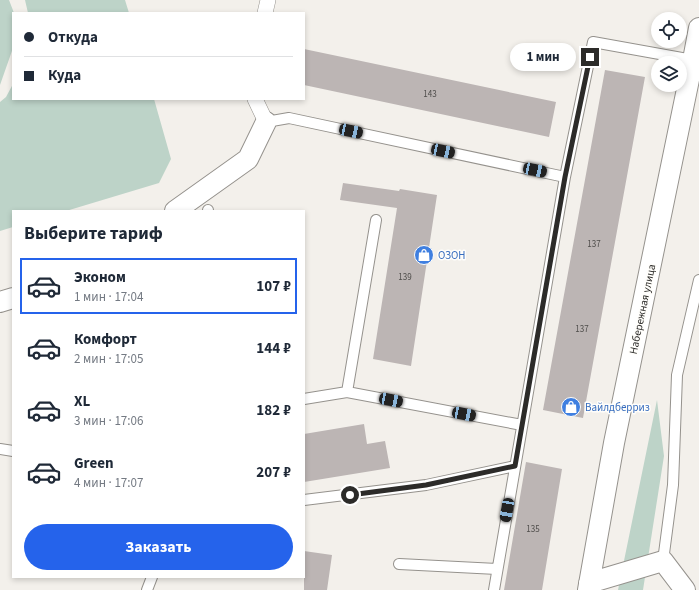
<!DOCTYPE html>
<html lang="ru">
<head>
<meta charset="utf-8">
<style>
  :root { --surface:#fff; --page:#f6f6f7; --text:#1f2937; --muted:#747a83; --line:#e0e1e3; --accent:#2563eb }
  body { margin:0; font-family:"Source Sans 3",sans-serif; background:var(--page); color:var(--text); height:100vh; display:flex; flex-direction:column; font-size:15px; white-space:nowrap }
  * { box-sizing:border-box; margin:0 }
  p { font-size:13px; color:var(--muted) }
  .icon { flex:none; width:22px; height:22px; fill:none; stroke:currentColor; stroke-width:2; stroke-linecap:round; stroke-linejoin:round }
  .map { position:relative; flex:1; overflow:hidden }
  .sheet { position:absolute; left:12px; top:210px; width:293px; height:368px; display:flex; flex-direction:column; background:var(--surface); border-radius:0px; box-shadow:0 2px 6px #0003 }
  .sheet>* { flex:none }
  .hud { position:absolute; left:12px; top:12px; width:293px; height:88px; border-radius:0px; box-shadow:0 2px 6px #0003; display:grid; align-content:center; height:88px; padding:0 12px; background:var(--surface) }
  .controls { position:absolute; left:651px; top:12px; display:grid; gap:8px }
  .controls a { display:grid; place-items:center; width:36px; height:36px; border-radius:50%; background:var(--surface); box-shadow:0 2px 6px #0003; font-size:20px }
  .end { position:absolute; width:18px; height:18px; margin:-9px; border:5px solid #2c2b29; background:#fff; box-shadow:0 0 0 2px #fff }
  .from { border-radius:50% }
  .bubble { position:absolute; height:28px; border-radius:14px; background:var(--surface); box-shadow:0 2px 6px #0003; font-size:13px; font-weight:700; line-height:28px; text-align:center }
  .car { position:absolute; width:12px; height:24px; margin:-12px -6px; border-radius:5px; box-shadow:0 0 3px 1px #0007; background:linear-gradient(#222 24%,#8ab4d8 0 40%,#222 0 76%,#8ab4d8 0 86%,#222 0) }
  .hud b { display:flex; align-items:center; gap:14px; height:38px; font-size:15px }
  .hud b+b { border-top:1px solid var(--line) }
  .hud i { width:10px; height:10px; background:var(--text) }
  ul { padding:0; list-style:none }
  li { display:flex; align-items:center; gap:12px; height:56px; margin:0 8px 6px; padding:0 4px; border:2px solid transparent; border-radius:0px }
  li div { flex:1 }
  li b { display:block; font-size:15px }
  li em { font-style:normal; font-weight:700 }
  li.selected { border-color:var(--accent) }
  li>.icon { width:36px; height:36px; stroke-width:1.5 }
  h2 { padding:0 12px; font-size:18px; line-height:48px }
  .primary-button { display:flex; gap:8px; margin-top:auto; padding:8px 12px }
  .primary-button a { flex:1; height:46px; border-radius:24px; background:var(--accent); color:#fff; font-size:16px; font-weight:700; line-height:46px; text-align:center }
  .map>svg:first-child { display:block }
</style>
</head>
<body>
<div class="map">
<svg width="699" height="590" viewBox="0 0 699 590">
  <rect width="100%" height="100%" fill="#f3f0eb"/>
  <path fill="#bdd3c8" d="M 0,0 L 9,0 L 14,13 L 13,48 L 0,85 Z
    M 25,0 L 125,0 L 129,13 L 28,13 Z
    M 13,84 L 13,99 L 154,99 L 171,159 L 159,183 L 66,211 L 13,211 L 13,227 L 0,231 L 0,102 L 6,97 Z
    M 657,400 L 664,456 L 643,590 L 618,590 Z"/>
  <path fill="#bcb5b4" d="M 304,49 L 556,102 L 549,137 L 304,85 Z
    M 605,70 L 645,77 L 583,418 L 543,410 Z
    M 343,183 L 399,191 L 400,189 L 437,195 L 411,366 L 373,359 L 397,208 L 340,200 Z
    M 364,424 L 367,444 L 385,441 L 390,468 L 304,482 L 304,434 Z
    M 526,462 L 562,469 L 542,590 L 504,590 Z
    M 304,551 L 332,555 L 327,590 L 304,590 Z"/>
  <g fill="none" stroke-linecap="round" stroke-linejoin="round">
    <g stroke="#95928d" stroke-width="12">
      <path id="service" d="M 266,122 L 289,118 L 565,177
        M 208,211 L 208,210
        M 347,392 L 376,220
        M 304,399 L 347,392 L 522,425
        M 0,449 L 13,451
        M 304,500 L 426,485 L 515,466
        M 663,561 L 673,485 L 677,375 L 699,280
        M 399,564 L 497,569
        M 147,590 L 152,577
        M 494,590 L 565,177 L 593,42 L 693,60"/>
    </g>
    <g stroke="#95928d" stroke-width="16">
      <path id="pedestrian" d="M 265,13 L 268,0
        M 255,99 L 266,122"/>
    </g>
    <g stroke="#95928d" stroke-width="22">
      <path id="minor" d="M 175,211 L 248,159 L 266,122
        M 0,302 L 13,298
        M 589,583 L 663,561 L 685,590
        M 588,590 L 614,443 L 693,60 L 699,28"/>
    </g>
    <use href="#service" stroke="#fff" stroke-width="10"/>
    <use href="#pedestrian" stroke="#fff" stroke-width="15"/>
    <use href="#minor" stroke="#fff" stroke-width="20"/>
  </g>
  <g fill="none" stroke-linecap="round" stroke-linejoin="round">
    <path stroke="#2c2b29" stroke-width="5" d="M 350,495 L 426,485 L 515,466 L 565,177 L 590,57"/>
  </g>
  <defs>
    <g id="shop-disc" transform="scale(1)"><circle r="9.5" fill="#3f7fe0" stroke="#fffefb"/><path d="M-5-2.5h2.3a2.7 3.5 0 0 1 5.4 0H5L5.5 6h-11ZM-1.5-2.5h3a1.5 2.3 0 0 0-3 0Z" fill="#fff"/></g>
  </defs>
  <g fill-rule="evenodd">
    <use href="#shop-disc" x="424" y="255"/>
    <use href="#shop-disc" x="571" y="407"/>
  </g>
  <g text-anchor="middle" stroke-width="3" stroke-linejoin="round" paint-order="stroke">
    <g font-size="9" fill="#504e4c">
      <text x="430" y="97">143</text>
      <text x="594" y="247">137</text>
      <text x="405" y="280">139</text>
      <text x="582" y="332">137</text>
      <text x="533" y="532">135</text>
    </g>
    <g font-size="11" fill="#366cbe" stroke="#fffefb" text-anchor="start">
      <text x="438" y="259">ОЗОН</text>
      <text x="585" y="411">Вайлдберриз</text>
    </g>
    <g font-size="11" fill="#2c2b29" stroke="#fffefb">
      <text transform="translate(642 309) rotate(-78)" y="4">Набережная улица</text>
    </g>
  </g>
</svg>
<div class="controls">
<a><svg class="icon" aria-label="locate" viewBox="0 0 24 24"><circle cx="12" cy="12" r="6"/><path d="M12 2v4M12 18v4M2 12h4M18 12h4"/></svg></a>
<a><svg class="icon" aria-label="layers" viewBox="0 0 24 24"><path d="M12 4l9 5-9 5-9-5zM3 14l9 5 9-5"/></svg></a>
</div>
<i class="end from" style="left:350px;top:495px"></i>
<i class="end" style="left:590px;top:57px"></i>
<div class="bubble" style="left:510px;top:43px;width:66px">1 мин</div>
<i class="car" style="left:351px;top:131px;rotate:102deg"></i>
<i class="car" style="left:443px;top:151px;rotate:102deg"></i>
<i class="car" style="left:535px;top:170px;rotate:102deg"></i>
<i class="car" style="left:391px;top:400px;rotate:101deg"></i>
<i class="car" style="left:464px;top:414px;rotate:101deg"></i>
<i class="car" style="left:507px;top:510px;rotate:190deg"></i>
<div class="hud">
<b><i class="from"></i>Откуда</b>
<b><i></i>Куда</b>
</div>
<section class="sheet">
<h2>Выберите тариф</h2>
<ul>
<li class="selected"><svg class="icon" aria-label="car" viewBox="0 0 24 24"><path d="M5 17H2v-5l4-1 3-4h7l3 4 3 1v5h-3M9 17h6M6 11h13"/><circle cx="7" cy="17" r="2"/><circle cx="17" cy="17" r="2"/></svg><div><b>Эконом</b><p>1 мин · 17:04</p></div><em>107 ₽</em></li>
<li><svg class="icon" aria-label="car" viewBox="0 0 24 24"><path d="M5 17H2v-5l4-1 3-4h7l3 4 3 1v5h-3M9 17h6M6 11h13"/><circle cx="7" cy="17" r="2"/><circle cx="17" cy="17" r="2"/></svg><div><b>Комфорт</b><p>2 мин · 17:05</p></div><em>144 ₽</em></li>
<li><svg class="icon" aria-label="car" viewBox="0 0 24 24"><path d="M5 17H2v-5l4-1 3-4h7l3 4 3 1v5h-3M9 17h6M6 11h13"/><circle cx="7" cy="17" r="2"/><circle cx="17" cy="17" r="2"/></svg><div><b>XL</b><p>3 мин · 17:06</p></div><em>182 ₽</em></li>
<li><svg class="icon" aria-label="car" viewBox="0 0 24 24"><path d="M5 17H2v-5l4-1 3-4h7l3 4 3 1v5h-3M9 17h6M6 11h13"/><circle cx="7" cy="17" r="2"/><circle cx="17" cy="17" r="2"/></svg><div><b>Green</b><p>4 мин · 17:07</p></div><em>207 ₽</em></li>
</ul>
<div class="primary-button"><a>Заказать</a></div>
</section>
</div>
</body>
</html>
